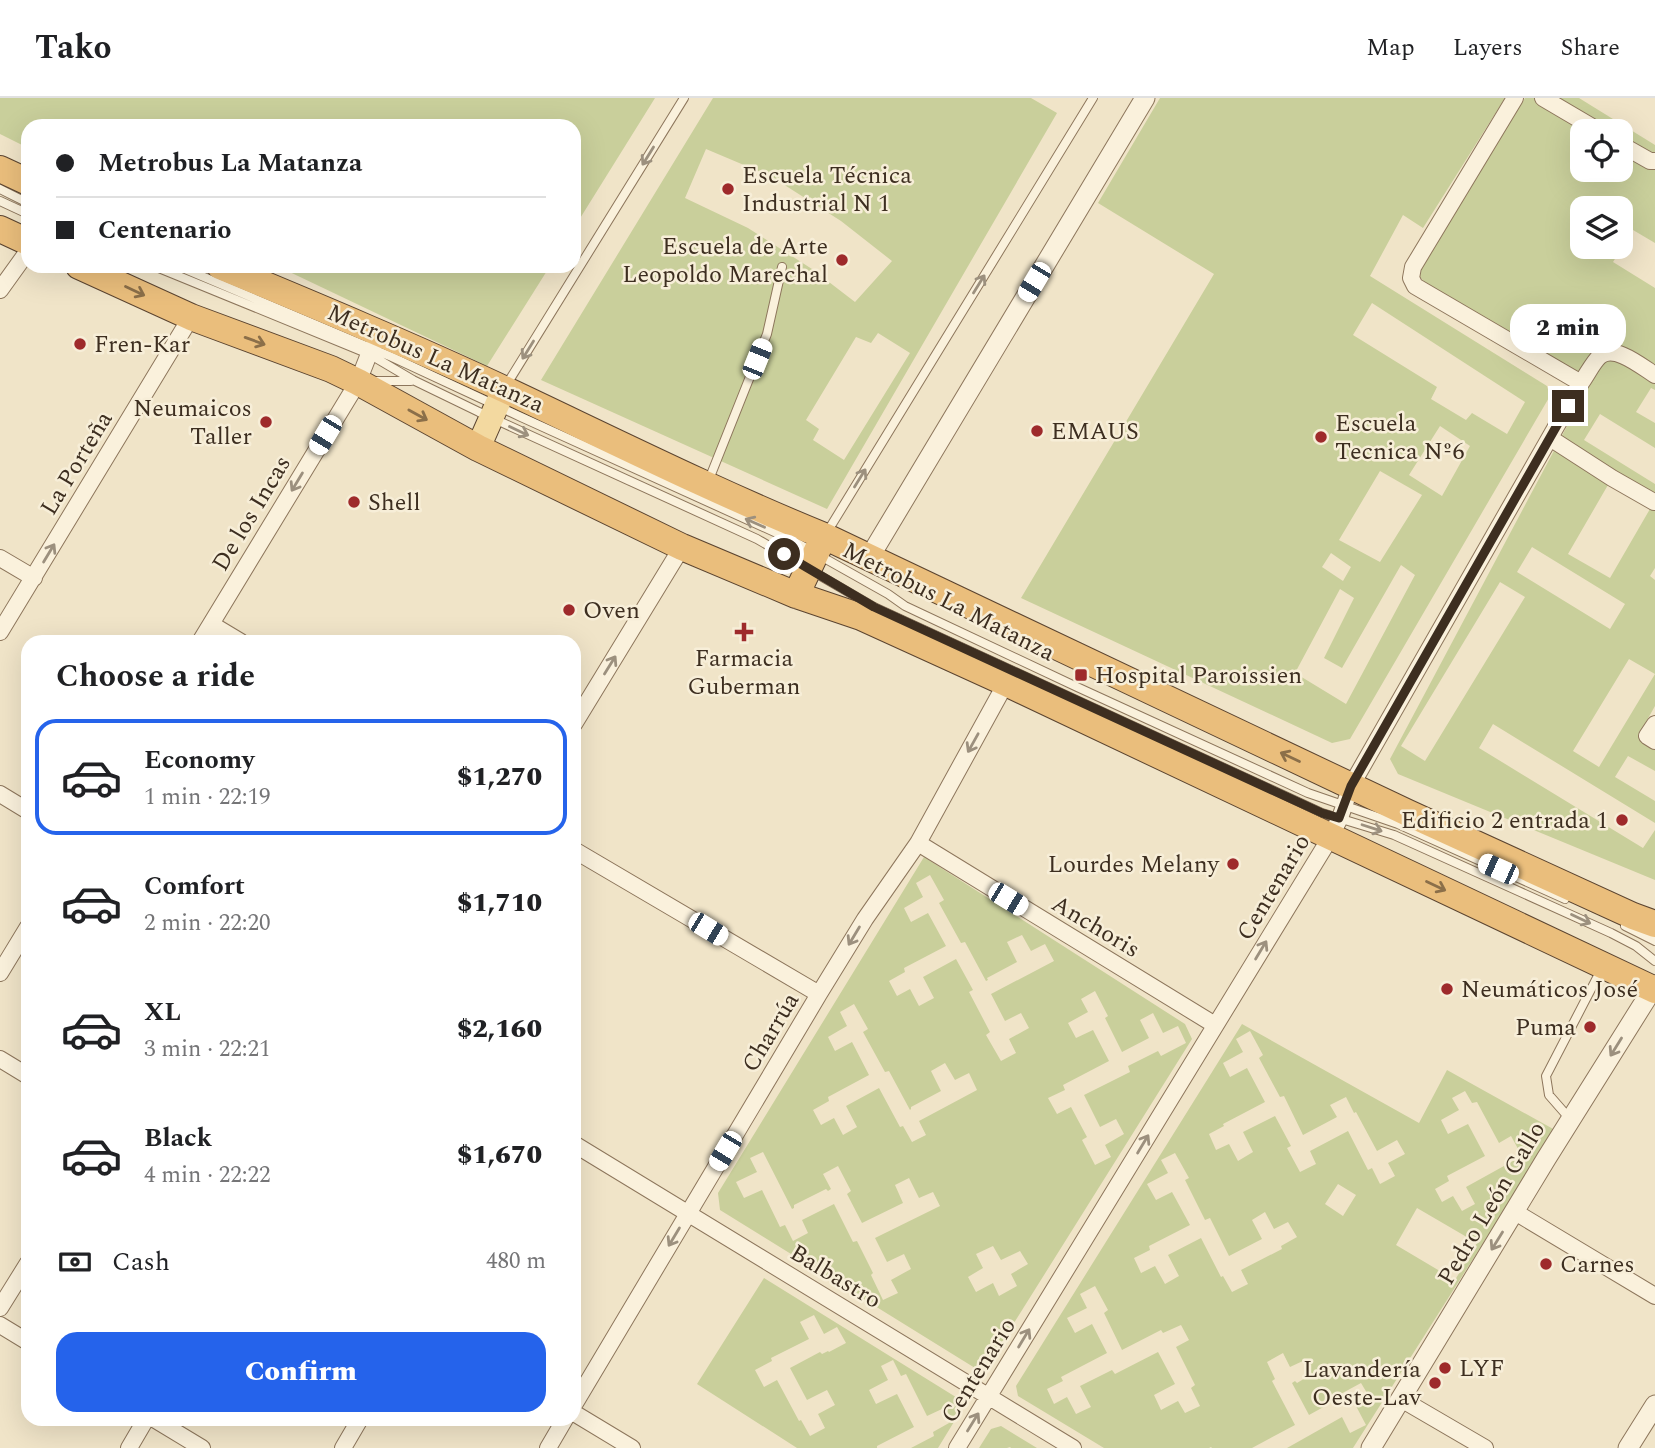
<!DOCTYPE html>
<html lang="en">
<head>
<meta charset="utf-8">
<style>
  :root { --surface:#fff; --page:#f2f2f2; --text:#202124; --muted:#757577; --line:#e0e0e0; --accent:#2563eb }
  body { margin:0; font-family:Spectral,serif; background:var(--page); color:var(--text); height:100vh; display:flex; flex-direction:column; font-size:26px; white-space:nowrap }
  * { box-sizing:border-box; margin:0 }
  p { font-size:23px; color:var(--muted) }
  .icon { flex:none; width:38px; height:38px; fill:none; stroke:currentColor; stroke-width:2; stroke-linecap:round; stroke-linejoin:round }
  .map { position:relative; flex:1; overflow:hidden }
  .side { position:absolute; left:21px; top:537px; width:560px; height:791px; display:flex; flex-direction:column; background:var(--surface); border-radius:21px; box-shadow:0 7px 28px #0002 }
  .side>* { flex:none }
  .hud { position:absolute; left:21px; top:21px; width:560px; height:154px; border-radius:21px; box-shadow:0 7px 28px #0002; display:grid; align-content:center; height:154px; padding:0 35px; background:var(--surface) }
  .buttons { position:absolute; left:1570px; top:21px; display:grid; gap:14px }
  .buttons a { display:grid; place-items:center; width:63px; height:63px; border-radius:14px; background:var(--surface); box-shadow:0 7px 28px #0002; font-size:35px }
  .end { position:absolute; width:32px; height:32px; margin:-16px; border:9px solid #3d2e20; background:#fff; box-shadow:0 0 0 4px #fff }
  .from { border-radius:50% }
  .bubble { position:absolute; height:49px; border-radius:21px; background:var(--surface); box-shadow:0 7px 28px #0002; font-size:23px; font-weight:800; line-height:49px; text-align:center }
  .car { position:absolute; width:21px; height:42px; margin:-21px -10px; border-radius:9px; box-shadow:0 0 5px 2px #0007; background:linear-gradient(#fff 24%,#345 0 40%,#fff 0 76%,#345 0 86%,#fff 0) }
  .hud b { display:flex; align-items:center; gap:24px; height:66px; font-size:26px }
  .hud b+b { border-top:2px solid var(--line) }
  .hud i { width:18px; height:18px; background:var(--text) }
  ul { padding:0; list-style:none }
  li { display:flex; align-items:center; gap:21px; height:116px; margin:0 14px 10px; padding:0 21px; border:4px solid transparent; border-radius:21px }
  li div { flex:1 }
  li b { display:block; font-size:26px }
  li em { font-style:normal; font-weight:800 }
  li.selected { border-color:var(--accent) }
  li>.icon { width:63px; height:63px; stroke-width:1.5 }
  h2 { padding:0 35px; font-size:32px; line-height:84px }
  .pay { display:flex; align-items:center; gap:18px; height:77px; padding:0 35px; font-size:26px }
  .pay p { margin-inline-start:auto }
  .action { display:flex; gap:14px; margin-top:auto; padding:14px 35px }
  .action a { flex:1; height:80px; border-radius:21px; background:var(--accent); color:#fff; font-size:28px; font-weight:800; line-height:80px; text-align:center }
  header { display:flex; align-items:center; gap:42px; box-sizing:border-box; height:98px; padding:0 35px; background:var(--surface); border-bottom:2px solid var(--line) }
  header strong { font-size:33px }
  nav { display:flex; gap:38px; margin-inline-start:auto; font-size:24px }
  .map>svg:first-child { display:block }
</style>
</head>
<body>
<header>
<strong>Tako</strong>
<nav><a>Map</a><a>Layers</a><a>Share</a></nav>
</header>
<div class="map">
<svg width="1655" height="1350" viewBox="0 0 1655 1350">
  <rect width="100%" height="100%" fill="#f0e4c8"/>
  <path fill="#c9cf9b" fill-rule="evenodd" d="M 0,0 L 655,0 L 574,130 L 574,28 L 28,28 L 28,50 L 0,36 Z
    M 713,0 L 1031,0 L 1057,15 L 827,411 L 541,282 ZM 706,51 L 772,79 L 841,123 L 892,163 L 855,204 L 812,171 L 748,130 L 685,100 ZM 878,235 L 910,255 L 844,362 L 813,342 L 819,331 L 806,322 L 856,239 L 871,245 Z
    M 1160,0 L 1505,0 L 1423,130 L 1403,117 L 1370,178 L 1547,288 L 1550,298 L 1350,641 L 1332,645 L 1021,500 L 1214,176 L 1098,105 ZM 1372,205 L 1525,304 L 1507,336 L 1472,315 L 1466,322 L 1431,301 L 1437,289 L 1353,237 ZM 1440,328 L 1470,348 L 1442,398 L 1409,377 ZM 1380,373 L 1422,397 L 1380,464 L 1339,442 ZM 1331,455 L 1351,469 L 1343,483 L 1322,469 ZM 1401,467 L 1415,477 L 1346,606 L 1295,575 L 1340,491 L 1354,500 L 1324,560 L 1342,570 Z
    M 1525,0 L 1579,0 L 1655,47 L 1655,145 L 1633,132 L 1613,164 L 1655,190 L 1655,292 L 1651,290 L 1636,314 L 1655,325 L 1655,350 L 1600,316 L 1584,342 L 1655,386 L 1655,470 L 1650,478 L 1655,482 L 1655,576 L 1629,561 L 1573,653 L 1599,669 L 1655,576 L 1655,608 L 1642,631 L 1651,646 L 1655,649 L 1655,673 L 1628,658 L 1615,679 L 1655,703 L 1655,725 L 1493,626 L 1479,650 L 1643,750 L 1655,732 L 1655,782 L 1398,676 L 1390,661 L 1590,285 L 1429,189 L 1420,179 L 1421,167 ZM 1582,33 L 1620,33 L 1620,72 L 1582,72 ZM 1582,110 L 1620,110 L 1620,149 L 1582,149 ZM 1612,380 L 1654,404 L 1610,480 L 1568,456 ZM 1532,449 L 1625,506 L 1610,531 L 1517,474 ZM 1500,484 L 1525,499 L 1425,663 L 1401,648 Z
    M 277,168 L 550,168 L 487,268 Z
    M 924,759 L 1185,926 L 1192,941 L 987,1268 L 975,1270 L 720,1112 L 718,1095 ZM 930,777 L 944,802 L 939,805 L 961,845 L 965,844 L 986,883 L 988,882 L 987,880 L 1017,864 L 1007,844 L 1022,837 L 1031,853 L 1045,846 L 1054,863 L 991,896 L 1005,923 L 1021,915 L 1029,930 L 1009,941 L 1016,955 L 1001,963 L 986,937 L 990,934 L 969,894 L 973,892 L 956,861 L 923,879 L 934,900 L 919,908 L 910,891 L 897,898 L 889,883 L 905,874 L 904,870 L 946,848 L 928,815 L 911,824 L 904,810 L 923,799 L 916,785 ZM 1095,893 L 1108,918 L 1105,920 L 1122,954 L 1149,940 L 1140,922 L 1153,915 L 1163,935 L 1178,928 L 1186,945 L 1161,958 L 1158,953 L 1128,968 L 1130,974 L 1084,997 L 1100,1029 L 1116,1021 L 1124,1036 L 1105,1047 L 1111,1059 L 1095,1067 L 1082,1042 L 1087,1039 L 1071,1009 L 1057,1016 L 1048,1000 L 1065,992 L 1063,987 L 1109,963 L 1093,932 L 1076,940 L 1068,925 L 1088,914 L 1081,901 ZM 854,906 L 868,931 L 863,934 L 885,974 L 889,973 L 910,1012 L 911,1011 L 911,1009 L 941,993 L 931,973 L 945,965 L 955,982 L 969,975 L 977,992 L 919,1023 L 926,1037 L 912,1044 L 903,1028 L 900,1029 L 879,990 L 846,1008 L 857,1029 L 843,1037 L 834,1020 L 821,1027 L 813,1012 L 829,1003 L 828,999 L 869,977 L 852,944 L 835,953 L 828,939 L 847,928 L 840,914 ZM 763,1054 L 792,1111 L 794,1110 L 794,1107 L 826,1091 L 828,1093 L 831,1091 L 823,1076 L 838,1068 L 851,1093 L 847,1096 L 862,1125 L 903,1105 L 895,1087 L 909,1080 L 919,1100 L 933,1094 L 940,1108 L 875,1140 L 887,1164 L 904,1156 L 911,1171 L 891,1182 L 898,1195 L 883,1202 L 871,1177 L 873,1175 L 857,1143 L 853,1144 L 834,1106 L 802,1122 L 808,1135 L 793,1143 L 785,1127 L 780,1129 L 762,1092 L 744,1100 L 736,1084 L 757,1074 L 750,1060 ZM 993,1148 L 1001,1162 L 1020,1153 L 1028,1166 L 1011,1176 L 1017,1188 L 999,1198 L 993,1185 L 976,1194 L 968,1179 L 983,1170 L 976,1156 Z
    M 1242,926 L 1419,1025 L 1447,972 L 1555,1032 L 1353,1350 L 1287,1350 L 1342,1319 L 1350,1335 L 1366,1327 L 1356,1308 L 1370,1300 L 1361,1285 L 1337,1298 L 1338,1301 L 1309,1317 L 1292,1285 L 1295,1283 L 1297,1285 L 1312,1276 L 1305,1262 L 1290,1269 L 1283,1255 L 1267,1264 L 1275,1281 L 1272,1283 L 1295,1327 L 1252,1350 L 1212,1350 L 1211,1349 L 1209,1350 L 1104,1350 L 1018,1298 L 1016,1288 ZM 1250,933 L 1263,957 L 1259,960 L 1280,999 L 1284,998 L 1303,1037 L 1337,1019 L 1330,1007 L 1346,999 L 1354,1015 L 1356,1014 L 1377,1053 L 1397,1042 L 1405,1056 L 1388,1065 L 1395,1078 L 1380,1086 L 1372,1070 L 1368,1072 L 1348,1033 L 1310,1053 L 1316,1066 L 1300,1074 L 1287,1050 L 1291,1048 L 1275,1018 L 1243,1034 L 1253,1054 L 1238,1063 L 1229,1046 L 1216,1052 L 1209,1036 L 1224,1028 L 1223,1026 L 1265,1004 L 1247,970 L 1230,979 L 1223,965 L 1243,954 L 1236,941 ZM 1465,993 L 1472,1005 L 1477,1004 L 1499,1045 L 1511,1038 L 1522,1058 L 1466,1089 L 1475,1106 L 1462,1113 L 1453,1098 L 1442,1104 L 1435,1091 L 1449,1083 L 1447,1078 L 1485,1058 L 1468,1026 L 1448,1036 L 1441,1022 L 1459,1012 L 1452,1000 ZM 1175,1055 L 1189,1080 L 1185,1082 L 1205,1122 L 1210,1120 L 1229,1158 L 1262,1141 L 1252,1122 L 1265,1114 L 1274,1131 L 1288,1124 L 1297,1139 L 1281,1148 L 1282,1151 L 1241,1172 L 1248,1186 L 1232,1194 L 1223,1178 L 1221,1179 L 1201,1140 L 1168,1157 L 1179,1178 L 1165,1186 L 1155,1168 L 1141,1175 L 1134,1160 L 1150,1152 L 1149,1148 L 1190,1127 L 1172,1094 L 1156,1102 L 1147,1086 L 1168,1075 L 1161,1062 ZM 1338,1086 L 1356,1097 L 1343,1118 L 1325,1106 ZM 1417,1110 L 1477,1145 L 1455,1182 L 1396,1147 ZM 1095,1188 L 1108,1212 L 1104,1215 L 1122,1252 L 1161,1232 L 1163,1235 L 1181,1227 L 1189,1242 L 1176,1249 L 1195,1287 L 1191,1290 L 1200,1308 L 1185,1315 L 1178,1303 L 1161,1312 L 1154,1297 L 1175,1286 L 1158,1254 L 1115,1276 L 1112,1272 L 1080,1288 L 1091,1309 L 1076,1316 L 1067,1299 L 1054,1306 L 1047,1291 L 1063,1283 L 1061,1279 L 1107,1255 L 1092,1226 L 1075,1235 L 1067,1220 L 1087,1210 L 1080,1196 Z
    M 764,1180 L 959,1301 L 960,1314 L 938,1350 L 911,1350 L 934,1338 L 933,1334 L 949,1325 L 942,1311 L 927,1318 L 906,1276 L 901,1278 L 893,1262 L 881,1268 L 888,1282 L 869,1292 L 876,1306 L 897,1296 L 914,1329 L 877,1348 L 877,1350 L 797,1350 L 697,1286 ZM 814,1217 L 824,1236 L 837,1229 L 846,1245 L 829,1254 L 828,1253 L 822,1256 L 820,1254 L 790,1270 L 807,1302 L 827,1292 L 835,1307 L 818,1316 L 825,1330 L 810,1338 L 801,1322 L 799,1323 L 777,1282 L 764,1289 L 755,1272 L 772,1263 L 771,1260 L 809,1241 L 800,1224 Z
    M 1001,1328 L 1037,1350 L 1011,1350 L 1010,1349 L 1007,1350 L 979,1350 L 991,1331 Z"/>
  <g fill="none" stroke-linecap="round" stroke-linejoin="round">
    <g stroke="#8d765c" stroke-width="10">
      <path id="service" d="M 0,91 L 28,105
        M 0,103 L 28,116
        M 154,168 L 369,256 L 413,282 L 479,314 L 757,441 L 874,509 L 1322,715 L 1394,737 L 1414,746 L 1611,835 L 1636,848 L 1655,863
        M 178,168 L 392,259 L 521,319 L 792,442 L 888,496 L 905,508 L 1077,589 L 1308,695 L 1398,726 L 1565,801
        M 375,283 L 411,283
        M 507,286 L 684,0
        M 708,384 L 767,236 L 782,169
        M 826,436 L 1093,0
        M 1625,828 L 1655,843
        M 1570,1021 L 1549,997 L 1546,978 L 1602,870"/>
    </g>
    <g stroke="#8d765c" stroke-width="18">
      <path id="minor" d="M 1515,0 L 1413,169 L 1411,180 L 1415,188 L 1581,285
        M 1543,0 L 1599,33
        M 1620,46 L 1650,63 L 1655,63
        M 0,192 L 28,153
        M 1550,340 L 1612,380 L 1654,404
        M 0,460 L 34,480
        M 211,526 L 241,544
        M 0,534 L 191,219
        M 200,544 L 358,284 L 369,256 L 380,235
        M 574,626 L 682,449
        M 1655,626 L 1647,638 L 1655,643
        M 0,696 L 28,713
        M 918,745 L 1215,927
        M 574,752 L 819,896
        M 0,875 L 28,829
        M 0,961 L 28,978
        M 574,1046 L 1073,1350
        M 1515,1114 L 1655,1198
        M 0,1210 L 28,1165
        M 0,1227 L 28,1244
        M 1401,1301 L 1485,1350
        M 574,1307 L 819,896 L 865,821 L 918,745 L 1006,585
        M 574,1315 L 632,1350
        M 154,1321 L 202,1350
        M 129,1350 L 146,1321
        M 343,1350 L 360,1321
        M 548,1350 L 565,1321
        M 957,1350 L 1327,745 L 1340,720 L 1351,688 L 1581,285 C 1587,277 1593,264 1600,258 C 1615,246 1642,269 1655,277"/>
    </g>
    <g stroke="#8d765c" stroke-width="21">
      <path id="tertiary" d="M 869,460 L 1145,0
        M 1371,1350 L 1546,1061 L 1655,887
        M 1628,1350 L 1655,1307"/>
    </g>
    <g stroke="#5b4430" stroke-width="26">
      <path id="primary" d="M 478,350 L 504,291"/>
    </g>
    <g stroke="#5b4430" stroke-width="28">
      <path id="trunk" d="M 0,71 L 28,84
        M 0,131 L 28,144
        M 79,168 L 191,219 L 331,271 L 358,284 L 478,350 L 682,449 L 796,497 L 861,519 L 1006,585 L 1655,892
        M 220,168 C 316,208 412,248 506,292 C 612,342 716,394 824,438 L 1408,715 L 1633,818 L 1655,826
        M 796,497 L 824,438"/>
    </g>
    <use href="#service" stroke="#faf1dc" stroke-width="8"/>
    <use href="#minor" stroke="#faf1dc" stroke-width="16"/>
    <use href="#tertiary" stroke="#faf1dc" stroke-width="19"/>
    <use href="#primary" stroke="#f3d9a0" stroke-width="24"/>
    <use href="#trunk" stroke="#eabe7c" stroke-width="26"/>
  </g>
  <defs><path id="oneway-shaft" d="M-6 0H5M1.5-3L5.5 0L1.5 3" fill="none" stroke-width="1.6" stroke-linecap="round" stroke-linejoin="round" transform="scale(1.75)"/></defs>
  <g stroke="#9c907e">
    <use href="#oneway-shaft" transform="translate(648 58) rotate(122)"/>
    <use href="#oneway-shaft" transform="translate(979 186) rotate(-58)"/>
    <use href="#oneway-shaft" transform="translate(528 252) rotate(122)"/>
    <use href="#oneway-shaft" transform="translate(519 333) rotate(25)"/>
    <use href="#oneway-shaft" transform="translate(860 380) rotate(-58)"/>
    <use href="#oneway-shaft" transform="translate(297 384) rotate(121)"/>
    <use href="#oneway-shaft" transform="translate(755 425) rotate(-156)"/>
    <use href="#oneway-shaft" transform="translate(49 455) rotate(-59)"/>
    <use href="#oneway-shaft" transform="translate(610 567) rotate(-58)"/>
    <use href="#oneway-shaft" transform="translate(973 645) rotate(119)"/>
    <use href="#oneway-shaft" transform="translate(1372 730) rotate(18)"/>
    <use href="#oneway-shaft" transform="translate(1581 821) rotate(25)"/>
    <use href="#oneway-shaft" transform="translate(854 838) rotate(121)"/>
    <use href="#oneway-shaft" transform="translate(1261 852) rotate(-59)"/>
    <use href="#oneway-shaft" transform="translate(1616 949) rotate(122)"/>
    <use href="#oneway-shaft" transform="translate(1143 1046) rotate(-59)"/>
    <use href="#oneway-shaft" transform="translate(674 1139) rotate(121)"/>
    <use href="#oneway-shaft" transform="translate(1497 1143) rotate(122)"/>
    <use href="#oneway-shaft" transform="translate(1024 1240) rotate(-59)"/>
    <use href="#oneway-shaft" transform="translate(973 1324) rotate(-58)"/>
  </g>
  <g stroke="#8b6f49">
    <use href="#oneway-shaft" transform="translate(135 193) rotate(25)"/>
    <use href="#oneway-shaft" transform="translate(255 243) rotate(20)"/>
    <use href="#oneway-shaft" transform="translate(418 317) rotate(29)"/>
    <use href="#oneway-shaft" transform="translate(1290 659) rotate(-155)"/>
    <use href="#oneway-shaft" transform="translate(1436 788) rotate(25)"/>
  </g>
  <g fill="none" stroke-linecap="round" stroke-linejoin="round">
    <path stroke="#3d2e20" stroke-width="9" d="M 784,456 L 874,509 L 1322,715 L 1339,720 L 1351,688 L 1568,308"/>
  </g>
  <g fill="#9e2a2b" stroke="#f7eed8" stroke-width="2.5">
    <circle cx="728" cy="91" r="7"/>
    <circle cx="842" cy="162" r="7"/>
    <circle cx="80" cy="246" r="7"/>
    <circle cx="266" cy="324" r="7"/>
    <circle cx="1037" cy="333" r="7"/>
    <circle cx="1321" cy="339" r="7"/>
    <circle cx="354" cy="404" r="7"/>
    <circle cx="569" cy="512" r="7"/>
    <path d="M740.5 523.5h7v7h7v7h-7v7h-7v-7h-7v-7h7z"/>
    <rect x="1074" y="570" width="14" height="14" rx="3.5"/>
    <circle cx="1622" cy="722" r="7"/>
    <circle cx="1233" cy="766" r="7"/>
    <circle cx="1447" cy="891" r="7"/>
    <circle cx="1590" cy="929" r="7"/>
    <circle cx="1546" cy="1166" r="7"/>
    <circle cx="1445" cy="1270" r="7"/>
    <circle cx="1435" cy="1285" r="7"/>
  </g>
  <g text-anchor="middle" stroke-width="5" stroke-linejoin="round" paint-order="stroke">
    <g font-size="24" fill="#3d2e20" stroke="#f7eed8" text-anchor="start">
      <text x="742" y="85">Escuela Técnica<tspan x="742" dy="28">Industrial N 1</tspan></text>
      <text x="828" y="156" text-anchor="end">Escuela de Arte<tspan x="828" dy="28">Leopoldo Marechal</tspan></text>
      <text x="94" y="254">Fren-Kar</text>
      <text x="252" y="318" text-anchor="end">Neumaicos<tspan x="252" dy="28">Taller</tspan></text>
      <text x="1335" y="333">Escuela<tspan x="1335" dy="28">Tecnica Nº6</tspan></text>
      <text x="1051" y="341">EMAUS</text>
      <text x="368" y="412">Shell</text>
      <text x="583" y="520">Oven</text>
      <text x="744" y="568" text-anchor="middle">Farmacia<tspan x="744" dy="28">Guberman</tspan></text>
      <text x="1095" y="585">Hospital Paroissien</text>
      <text x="1608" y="730" text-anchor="end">Edificio 2 entrada 1</text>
      <text x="1219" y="774" text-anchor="end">Lourdes Melany</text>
      <text x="1461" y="899">Neumáticos José</text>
      <text x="1576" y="937" text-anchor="end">Puma</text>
      <text x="1560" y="1174">Carnes</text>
      <text x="1459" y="1278">LYF</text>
      <text x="1421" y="1279" text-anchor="end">Lavandería<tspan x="1421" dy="28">Oeste-Lav</tspan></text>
    </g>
    <g font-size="24" fill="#3d2e20" stroke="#f7eed8">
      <text transform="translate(436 260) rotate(24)" y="8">Metrobus La Matanza</text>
      <text transform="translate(76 365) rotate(-59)" y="8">La Porteña</text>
      <text transform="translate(251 415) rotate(-59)" y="8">De los Incas</text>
      <text transform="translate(949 503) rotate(27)" y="8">Metrobus La Matanza</text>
      <text transform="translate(1273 789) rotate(-59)" y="8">Centenario</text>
      <text transform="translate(1096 828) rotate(31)" y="8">Anchoris</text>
      <text transform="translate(770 934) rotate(-59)" y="8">Charrúa</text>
      <text transform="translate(1491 1105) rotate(-59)" y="8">Pedro León Gallo</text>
      <text transform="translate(836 1178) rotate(31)" y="8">Balbastro</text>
      <text transform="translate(978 1272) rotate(-58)" y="8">Centenario</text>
    </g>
  </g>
</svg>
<div class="buttons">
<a><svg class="icon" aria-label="locate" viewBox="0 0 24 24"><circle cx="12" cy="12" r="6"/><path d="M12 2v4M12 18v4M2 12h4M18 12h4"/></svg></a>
<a><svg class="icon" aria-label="layers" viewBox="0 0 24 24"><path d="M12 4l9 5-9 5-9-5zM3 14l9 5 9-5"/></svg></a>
</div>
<i class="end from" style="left:784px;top:456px"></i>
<i class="end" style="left:1568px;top:308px"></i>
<div class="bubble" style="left:1510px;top:206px;width:116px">2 min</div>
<i class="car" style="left:1034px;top:184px;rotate:211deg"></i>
<i class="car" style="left:757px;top:261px;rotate:22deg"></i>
<i class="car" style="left:325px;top:337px;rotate:211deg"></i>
<i class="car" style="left:1498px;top:771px;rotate:294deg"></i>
<i class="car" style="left:1008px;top:801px;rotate:121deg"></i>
<i class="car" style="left:708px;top:831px;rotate:121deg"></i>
<i class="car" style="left:725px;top:1053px;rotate:211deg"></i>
<div class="hud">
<b><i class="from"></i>Metrobus La Matanza</b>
<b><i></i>Centenario</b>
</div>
<section class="side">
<h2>Choose a ride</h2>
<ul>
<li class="selected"><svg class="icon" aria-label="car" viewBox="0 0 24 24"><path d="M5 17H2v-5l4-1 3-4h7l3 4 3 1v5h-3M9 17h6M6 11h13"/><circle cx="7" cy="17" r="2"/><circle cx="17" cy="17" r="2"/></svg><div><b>Economy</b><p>1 min · 22:19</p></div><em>$1,270</em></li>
<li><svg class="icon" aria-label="car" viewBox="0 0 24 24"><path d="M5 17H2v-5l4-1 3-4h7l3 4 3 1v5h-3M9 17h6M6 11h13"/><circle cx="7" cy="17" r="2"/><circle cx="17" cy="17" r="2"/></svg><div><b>Comfort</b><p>2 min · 22:20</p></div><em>$1,710</em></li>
<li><svg class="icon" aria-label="car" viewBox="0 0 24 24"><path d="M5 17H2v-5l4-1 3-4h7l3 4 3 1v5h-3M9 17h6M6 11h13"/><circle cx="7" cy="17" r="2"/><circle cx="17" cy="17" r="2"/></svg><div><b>XL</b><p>3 min · 22:21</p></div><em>$2,160</em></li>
<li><svg class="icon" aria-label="car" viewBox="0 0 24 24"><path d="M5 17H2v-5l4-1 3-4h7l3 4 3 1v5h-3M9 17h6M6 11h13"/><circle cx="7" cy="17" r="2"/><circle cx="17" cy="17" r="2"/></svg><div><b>Black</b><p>4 min · 22:22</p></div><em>$1,670</em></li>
</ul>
<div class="pay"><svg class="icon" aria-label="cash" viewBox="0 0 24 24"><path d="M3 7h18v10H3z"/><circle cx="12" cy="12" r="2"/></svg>Cash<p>480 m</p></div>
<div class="action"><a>Confirm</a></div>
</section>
</div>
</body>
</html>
